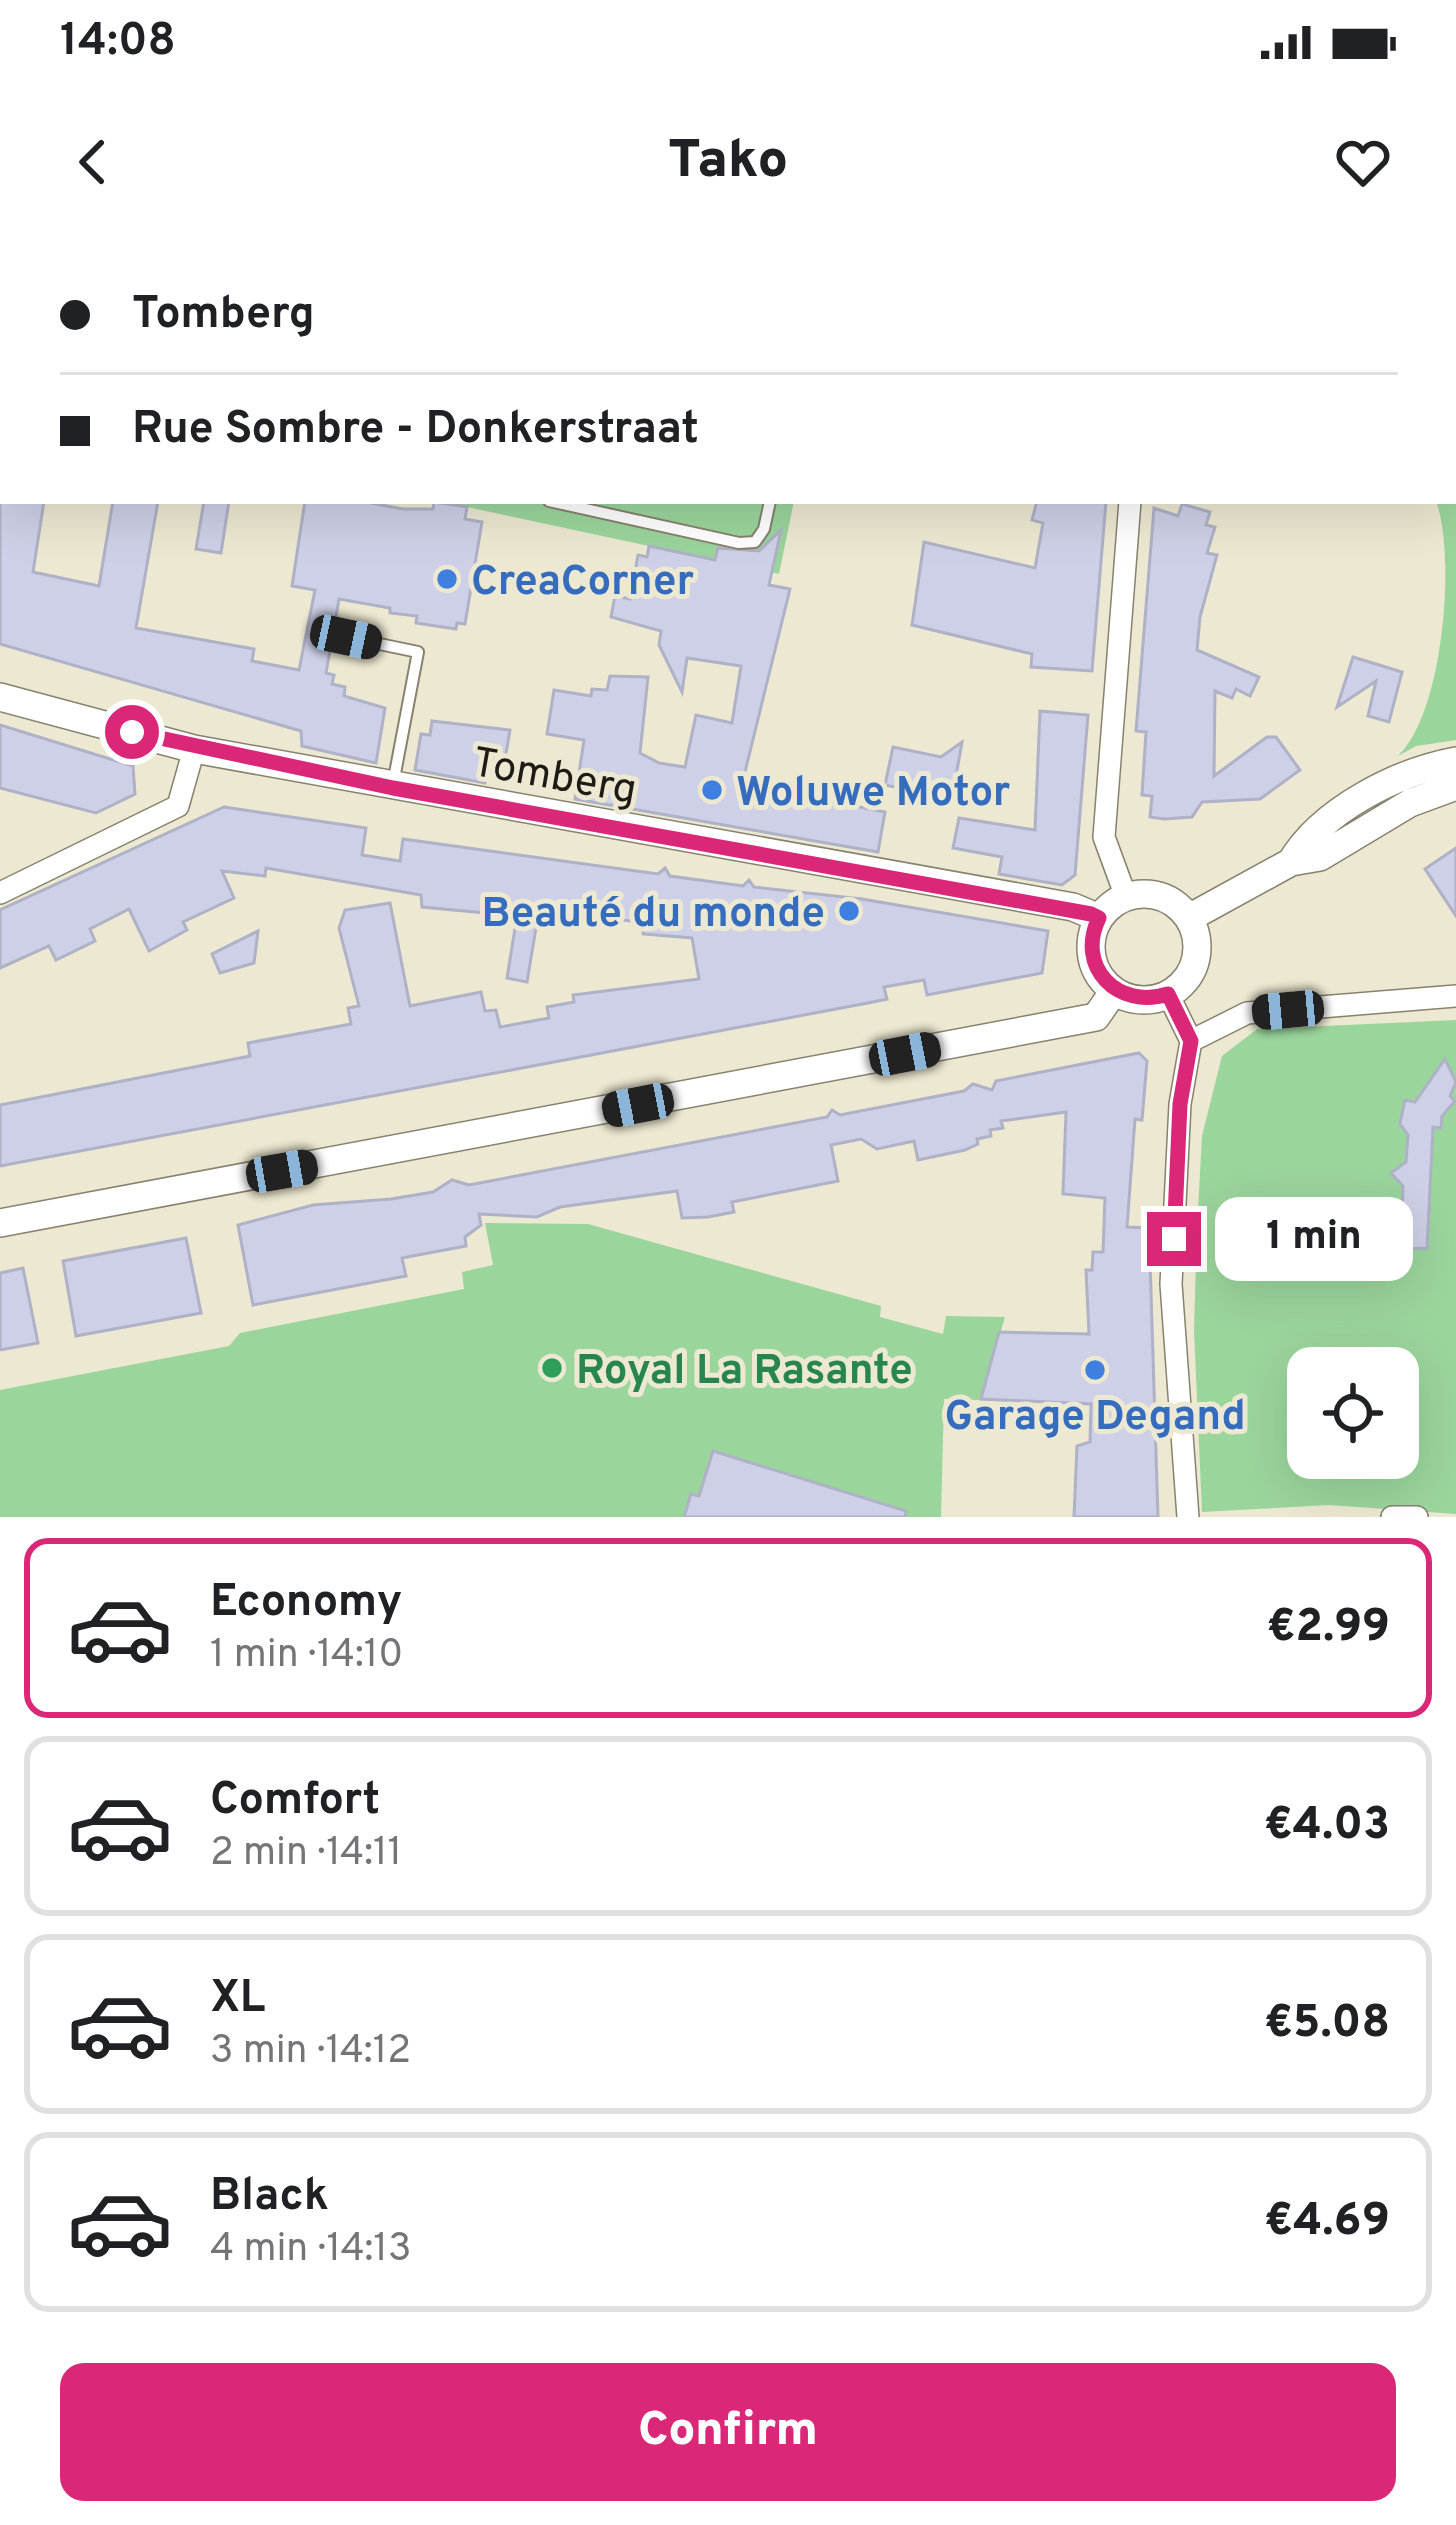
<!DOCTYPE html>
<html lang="en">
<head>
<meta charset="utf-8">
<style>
  :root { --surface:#fff; --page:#f6f6f6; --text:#202124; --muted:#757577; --line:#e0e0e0; --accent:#db2777 }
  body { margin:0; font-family:Overpass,sans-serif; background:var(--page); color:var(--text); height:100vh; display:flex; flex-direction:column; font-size:45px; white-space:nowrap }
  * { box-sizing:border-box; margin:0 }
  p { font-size:39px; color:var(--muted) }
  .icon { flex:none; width:66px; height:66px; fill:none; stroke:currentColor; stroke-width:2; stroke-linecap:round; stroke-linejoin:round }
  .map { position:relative; height:1277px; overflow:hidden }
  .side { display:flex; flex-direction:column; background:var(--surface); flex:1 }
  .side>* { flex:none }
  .banner { position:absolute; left:0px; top:0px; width:1458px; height:264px; box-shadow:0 12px 48px #0002; display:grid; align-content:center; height:264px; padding:0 60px; background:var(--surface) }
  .controls { position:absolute; left:1287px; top:1107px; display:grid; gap:24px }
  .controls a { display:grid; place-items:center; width:132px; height:132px; border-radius:24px; background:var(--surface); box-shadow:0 12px 48px #0002; font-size:60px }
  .end { position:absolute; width:54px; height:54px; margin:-27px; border:15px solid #db2777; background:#fff; box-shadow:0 0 0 6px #fff }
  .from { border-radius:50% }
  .bubble { position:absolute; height:84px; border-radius:24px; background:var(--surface); box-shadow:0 12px 48px #0002; font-size:39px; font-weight:800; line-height:84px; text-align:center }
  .car { position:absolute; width:36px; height:72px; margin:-36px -18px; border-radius:15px; box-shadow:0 0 9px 3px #0007; background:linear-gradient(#222 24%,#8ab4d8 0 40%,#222 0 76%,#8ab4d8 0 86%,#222 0) }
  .banner b { display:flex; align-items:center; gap:42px; height:114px; font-size:45px }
  .banner b+b { border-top:3px solid var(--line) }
  .banner i { width:30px; height:30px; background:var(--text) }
  ul { padding:21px 0 0; list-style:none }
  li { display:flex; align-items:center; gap:36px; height:180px; margin:0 24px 18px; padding:0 36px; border:6px solid var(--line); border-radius:24px }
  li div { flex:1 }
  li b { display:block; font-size:45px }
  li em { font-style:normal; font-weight:800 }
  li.on { border-color:var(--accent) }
  li>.icon { width:108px; height:108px; stroke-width:1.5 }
  .button { display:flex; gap:24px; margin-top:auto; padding:24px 60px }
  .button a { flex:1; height:138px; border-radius:24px; background:var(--accent); color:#fff; font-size:48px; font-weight:800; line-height:138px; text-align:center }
  .status { display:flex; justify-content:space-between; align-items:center; height:84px; padding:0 60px; background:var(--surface); direction:ltr }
  .status svg { height:33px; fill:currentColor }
  header { display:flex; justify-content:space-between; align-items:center; height:156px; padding:0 60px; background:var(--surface); font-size:54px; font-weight:800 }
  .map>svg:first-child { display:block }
</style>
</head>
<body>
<div class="status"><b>14:08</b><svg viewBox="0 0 49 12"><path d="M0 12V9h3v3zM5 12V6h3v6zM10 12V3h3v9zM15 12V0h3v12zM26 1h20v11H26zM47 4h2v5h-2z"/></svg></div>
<header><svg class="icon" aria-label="back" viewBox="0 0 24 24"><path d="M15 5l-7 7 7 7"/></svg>Tako<svg class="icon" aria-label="heart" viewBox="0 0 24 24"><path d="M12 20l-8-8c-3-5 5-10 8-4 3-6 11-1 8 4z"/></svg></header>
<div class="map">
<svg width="1456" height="1277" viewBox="0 0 1456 1277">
  <rect width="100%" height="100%" fill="#ece8d1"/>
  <path fill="#9ad59c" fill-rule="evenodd" d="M 0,0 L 849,0 L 3,3 L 3,165 Z
    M 1456,192 L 1456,500 L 1416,506 L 1398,516 C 1444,473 1456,315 1436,261 L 1455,261 Z
    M 439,261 L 794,261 L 779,334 Z
    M 1456,780 L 1456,1274 L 1329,1265 L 1202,1272 L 1194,1091 L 1197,988 L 1202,896 L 1222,816 L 1257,789 ZM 1308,1128 L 1398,1128 L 1398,1218 L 1308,1218 Z
    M 485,983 L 588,984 L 881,1066 L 880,1077 L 943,1094 L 946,1076 L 1005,1077 L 980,1160 L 944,1159 L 941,1277 L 0,1277 L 0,1150 L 229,1106 L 240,1093 L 464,1049 L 462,1032 L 493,1025 Z"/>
  <path fill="#cdd0e6" stroke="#afb1c6" stroke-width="3" d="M 0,261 L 44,261 L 33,332 L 99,346 L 113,261 L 158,261 L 136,388 L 254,409 L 252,421 L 299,430 L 315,350 L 292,346 L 305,261 L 360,261 L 403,269 L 433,269 L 434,262 L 467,267 L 465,279 L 482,282 L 465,384 L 457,383 L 456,389 L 416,383 L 417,376 L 390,373 L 390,368 L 339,359 L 326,433 L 334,435 L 332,444 L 345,447 L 344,456 L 385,468 L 376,523 L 302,506 L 301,491 L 0,404 Z
    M 204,261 L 229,261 L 221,313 L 196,309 Z
    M 1037,261 L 1106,261 L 1092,431 L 1031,427 L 1032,414 L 912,385 L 924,302 L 1035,328 L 1043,283 L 1032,280 Z
    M 1182,264 L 1210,272 L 1206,285 L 1215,287 L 1207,313 L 1217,315 L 1200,377 L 1197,410 L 1259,437 L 1250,456 L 1236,449 L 1232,458 L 1215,451 L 1214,536 L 1267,497 L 1276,497 L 1300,530 L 1260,559 L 1202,562 L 1192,577 L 1164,579 L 1150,577 L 1152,556 L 1142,555 L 1146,492 L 1136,491 L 1154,268 L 1178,276 Z
    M 781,290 L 769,345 L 790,349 L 742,544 L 885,572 L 878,612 L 575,559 L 584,500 L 547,494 L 554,450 L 591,456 L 592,449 L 607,450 L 610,436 L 648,437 L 640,513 L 659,523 L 685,527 L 696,475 L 732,483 L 741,426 L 687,418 L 682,452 L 659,405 L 661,391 L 611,377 L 615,356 L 630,359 L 638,315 L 647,317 L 649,306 L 715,320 L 718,308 L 759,311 Z
    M 1353,417 L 1402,432 L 1389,482 L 1368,476 L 1376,441 L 1337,467 Z
    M 1040,471 L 1088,475 L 1075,635 L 1062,645 L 999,634 L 1002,617 L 953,608 L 959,578 L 1035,590 Z
    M 432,481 L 510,490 L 504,525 L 489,523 L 485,543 L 415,530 L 421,494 L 430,495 Z
    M 0,485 L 133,526 L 135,554 L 96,573 L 0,548 Z
    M 962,502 L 955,542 L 934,555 L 885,545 L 893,507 L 941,517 Z
    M 224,567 L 366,588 L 362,615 L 400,621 L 403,599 L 658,634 L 665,628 L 670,636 L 743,646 L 749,640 L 754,647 L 862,659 L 1048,691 L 1042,733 L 927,755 L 924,740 L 884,747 L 887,759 L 868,763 L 0,926 L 0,865 L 250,816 L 248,803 L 351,784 L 348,768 L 359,766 L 339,688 L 345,670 L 390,663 L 410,766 L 481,752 L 485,771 L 496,770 L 500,787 L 549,778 L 547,767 L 574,762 L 573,755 L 699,739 L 692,698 L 643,694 L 644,683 L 602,677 L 601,685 L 527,675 L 537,682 L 527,742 L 507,738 L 517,676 L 422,667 L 421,655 L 266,628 L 265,636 L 222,631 L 234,658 L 183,682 L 187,690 L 149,711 L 129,669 L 90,689 L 95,701 L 56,720 L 49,706 L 0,728 L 0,670 Z
    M 1456,608 L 1456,676 L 1425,629 Z
    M 258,691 L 254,723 L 220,733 L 212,714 Z
    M 1139,813 L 1147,821 L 1142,880 L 1135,879 L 1127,987 L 1149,988 L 1158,1277 L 1074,1277 L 1077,1206 L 1090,1202 L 1091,1164 L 981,1159 L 999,1092 L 1089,1094 L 1086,1030 L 1092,1030 L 1093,1012 L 1103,1012 L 1105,958 L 1063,954 L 1066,872 L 1001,881 L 1003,888 L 990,890 L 991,896 L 977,899 L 978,904 L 965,910 L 918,920 L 914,901 L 877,909 L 861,899 L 831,905 L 838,941 L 732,962 L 734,972 L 708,977 L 682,978 L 677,951 L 560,967 L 537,977 L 479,974 L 481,985 L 465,997 L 466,1006 L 402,1018 L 406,1036 L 253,1065 L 238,985 L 313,965 L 391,959 L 433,952 L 452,940 L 469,945 L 827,877 L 832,870 L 840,875 L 964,851 L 973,844 L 992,850 L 996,841 Z
    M 1445,819 L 1456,842 L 1450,856 L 1455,861 L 1442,876 L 1441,888 L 1433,887 L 1427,1008 L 1407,1009 L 1406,1001 L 1391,1001 L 1390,976 L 1402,976 L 1403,946 L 1391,933 L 1406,922 L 1408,895 L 1400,884 L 1405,860 L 1415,862 Z
    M 186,998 L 201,1073 L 76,1096 L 63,1021 Z
    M 23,1028 L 38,1103 L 0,1110 L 0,1033 Z
    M 713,1211 L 906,1271 L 905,1277 L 684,1277 L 691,1254 L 699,1256 Z"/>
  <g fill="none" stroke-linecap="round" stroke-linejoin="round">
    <g stroke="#86826e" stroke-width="14">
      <path id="service" d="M 330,0 L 343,3
        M 270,3 L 271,0
        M 549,261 L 739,303 L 755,302 L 764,289 L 770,261
        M 346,397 L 418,412 L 393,544"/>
    </g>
    <g stroke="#86826e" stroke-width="24">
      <path id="minor" d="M 1067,0 L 1072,3
        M 1455,165 L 1456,165
        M 0,653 L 178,566 L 194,509
        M 1126,657 L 1104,597 L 1130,261
        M 1168,754 L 1191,801 L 1180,864 L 1171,1044 L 1188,1277
        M 1191,801 L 1247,773 L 1456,756
        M 1392,1277 L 1417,1277"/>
    </g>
    <g stroke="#86826e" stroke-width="30">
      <path id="tertiary" d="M 0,457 L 194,509 L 1073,667 L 1099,678
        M 1291,622 C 1322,570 1397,532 1456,521
        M1091 707a53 53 0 1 1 106 0a53 53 0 1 1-106 0Z
        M 1189,678 L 1291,622 L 1320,617 L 1410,563 L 1456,546
        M 0,983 L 1096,777 L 1114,751"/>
    </g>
    <use href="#service" stroke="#fff" stroke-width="10"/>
    <use href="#minor" stroke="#fff" stroke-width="21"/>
    <use href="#tertiary" stroke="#fff" stroke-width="27"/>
  </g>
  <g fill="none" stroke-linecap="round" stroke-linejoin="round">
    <path stroke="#db2777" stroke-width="15" d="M 132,492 L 393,548 L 1091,674 L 1099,678 C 1075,727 1118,770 1168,754 L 1191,801 L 1180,864 L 1174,999"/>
  </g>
  <g fill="#3f7fe0" stroke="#ece8d1" stroke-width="4.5">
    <circle cx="447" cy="339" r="12"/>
    <circle cx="712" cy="550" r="12"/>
    <circle cx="849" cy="671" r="12"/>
    <circle cx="1095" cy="1130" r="12"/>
  </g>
  <circle fill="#2e9e5b" stroke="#ece8d1" stroke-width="4.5" cx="552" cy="1128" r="12"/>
  <g text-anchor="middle" stroke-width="10" stroke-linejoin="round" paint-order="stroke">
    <g font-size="42" font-weight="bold" fill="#366cbe" stroke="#ece8d1" text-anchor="start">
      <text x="471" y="354">CreaCorner</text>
      <text x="736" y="565">Woluwe Motor</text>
      <text x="825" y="686" text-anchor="end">Beauté du monde</text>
      <text x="1095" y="1189" text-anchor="middle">Garage Degand</text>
    </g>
    <g font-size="42" fill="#1d1b13" stroke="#ece8d1">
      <text transform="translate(555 534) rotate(10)" y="15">Tomberg</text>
    </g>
    <g font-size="42" font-weight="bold" fill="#27864d" stroke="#ece8d1" text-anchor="start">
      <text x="576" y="1143">Royal La Rasante</text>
    </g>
  </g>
</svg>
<div class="controls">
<a><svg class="icon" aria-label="locate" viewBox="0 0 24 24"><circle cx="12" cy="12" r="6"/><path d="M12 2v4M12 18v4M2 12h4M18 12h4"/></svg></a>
</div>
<i class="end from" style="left:132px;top:492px"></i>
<i class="end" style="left:1174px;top:999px"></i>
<div class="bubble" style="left:1215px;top:957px;width:198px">1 min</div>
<i class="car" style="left:346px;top:397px;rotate:102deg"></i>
<i class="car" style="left:1288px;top:770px;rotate:265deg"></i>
<i class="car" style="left:905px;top:814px;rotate:79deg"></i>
<i class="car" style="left:638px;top:865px;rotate:259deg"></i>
<i class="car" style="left:282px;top:931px;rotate:80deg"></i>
<div class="banner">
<b><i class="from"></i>Tomberg</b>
<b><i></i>Rue Sombre - Donkerstraat</b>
</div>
</div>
<section class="side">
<ul>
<li class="on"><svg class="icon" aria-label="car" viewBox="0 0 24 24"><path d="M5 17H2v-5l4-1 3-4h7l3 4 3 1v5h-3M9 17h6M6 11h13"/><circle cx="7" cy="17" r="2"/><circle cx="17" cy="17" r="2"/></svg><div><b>Economy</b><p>1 min · 14:10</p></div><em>€2.99</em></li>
<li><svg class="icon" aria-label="car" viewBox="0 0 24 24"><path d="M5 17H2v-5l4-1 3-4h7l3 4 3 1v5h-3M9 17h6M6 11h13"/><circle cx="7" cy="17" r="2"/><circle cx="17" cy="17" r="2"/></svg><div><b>Comfort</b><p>2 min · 14:11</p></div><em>€4.03</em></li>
<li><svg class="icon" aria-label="car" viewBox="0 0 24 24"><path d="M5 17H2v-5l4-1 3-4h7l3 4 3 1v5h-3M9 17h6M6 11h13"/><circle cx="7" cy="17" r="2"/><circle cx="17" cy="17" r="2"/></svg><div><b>XL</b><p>3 min · 14:12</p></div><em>€5.08</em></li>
<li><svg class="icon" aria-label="car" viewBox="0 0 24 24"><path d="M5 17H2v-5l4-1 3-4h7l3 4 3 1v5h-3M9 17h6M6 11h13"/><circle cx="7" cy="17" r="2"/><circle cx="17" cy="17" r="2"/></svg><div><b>Black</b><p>4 min · 14:13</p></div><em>€4.69</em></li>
</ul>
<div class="button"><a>Confirm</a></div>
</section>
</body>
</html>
